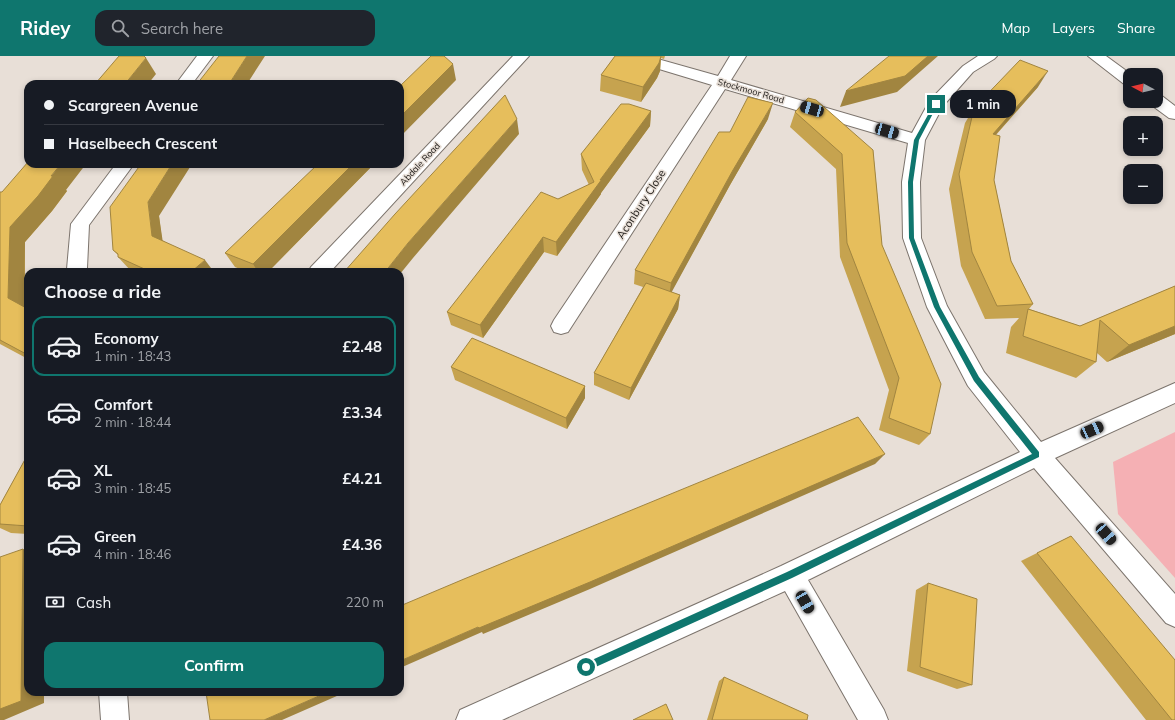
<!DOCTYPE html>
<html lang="en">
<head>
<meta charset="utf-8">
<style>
  :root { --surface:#171b24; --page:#20242c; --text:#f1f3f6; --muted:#9ea1a6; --line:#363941; --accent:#0f766e }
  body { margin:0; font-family:Mulish,sans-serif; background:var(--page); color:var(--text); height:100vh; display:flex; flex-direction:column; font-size:15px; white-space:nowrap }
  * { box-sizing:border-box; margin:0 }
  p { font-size:13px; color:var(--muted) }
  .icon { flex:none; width:22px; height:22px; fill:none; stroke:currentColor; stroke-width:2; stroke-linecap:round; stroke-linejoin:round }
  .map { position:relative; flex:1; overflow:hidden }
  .panel { position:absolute; left:24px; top:212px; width:380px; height:428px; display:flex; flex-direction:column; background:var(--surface); border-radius:12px; box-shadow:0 2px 6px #0003 }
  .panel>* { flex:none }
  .top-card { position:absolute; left:24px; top:24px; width:380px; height:88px; border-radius:12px; box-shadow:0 2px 6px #0003; display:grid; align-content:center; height:88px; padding:0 20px; background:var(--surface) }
  .needle { width:26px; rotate:277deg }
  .controls { position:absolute; left:1123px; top:12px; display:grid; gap:8px }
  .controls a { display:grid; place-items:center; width:40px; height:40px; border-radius:8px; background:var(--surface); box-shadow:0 2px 6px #0003; font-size:20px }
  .end { position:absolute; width:18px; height:18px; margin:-9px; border:5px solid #0f766e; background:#fff; box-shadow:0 0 0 2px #fff }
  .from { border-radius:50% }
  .bubble { position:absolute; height:28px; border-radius:12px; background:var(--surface); box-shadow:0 2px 6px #0003; font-size:13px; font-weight:700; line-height:28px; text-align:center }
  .car { position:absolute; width:12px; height:24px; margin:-12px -6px; border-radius:5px; box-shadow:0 0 3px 1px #0007; background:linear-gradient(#222 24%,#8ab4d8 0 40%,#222 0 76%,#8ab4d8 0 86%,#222 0) }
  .top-card b { display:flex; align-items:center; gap:14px; height:38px; font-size:15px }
  .top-card b+b { border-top:1px solid var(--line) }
  .top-card i { width:10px; height:10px; background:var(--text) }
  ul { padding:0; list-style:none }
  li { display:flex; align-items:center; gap:12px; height:60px; margin:0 8px 6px; padding:0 12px; border:2px solid transparent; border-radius:12px }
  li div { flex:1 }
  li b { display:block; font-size:15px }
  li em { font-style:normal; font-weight:700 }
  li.on { border-color:var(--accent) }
  li>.icon { width:36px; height:36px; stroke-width:1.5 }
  h2 { padding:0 20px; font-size:18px; line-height:48px }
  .pay { display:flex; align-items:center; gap:10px; height:44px; padding:0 20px; font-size:15px }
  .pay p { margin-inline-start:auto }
  .button { display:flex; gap:8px; margin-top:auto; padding:8px 20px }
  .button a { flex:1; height:46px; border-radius:12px; background:var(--accent); color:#fff; font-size:16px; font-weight:700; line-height:46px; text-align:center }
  header { display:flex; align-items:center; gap:24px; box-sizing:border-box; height:56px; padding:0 20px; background:var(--accent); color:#fff }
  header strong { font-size:19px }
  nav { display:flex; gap:22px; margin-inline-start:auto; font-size:14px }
  .search { width:280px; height:36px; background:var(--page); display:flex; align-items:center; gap:10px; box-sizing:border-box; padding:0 14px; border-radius:12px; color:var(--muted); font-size:15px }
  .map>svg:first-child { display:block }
</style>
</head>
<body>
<header>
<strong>Ridey</strong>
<div class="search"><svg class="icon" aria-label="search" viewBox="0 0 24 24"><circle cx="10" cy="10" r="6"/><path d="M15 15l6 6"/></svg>Search here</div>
<nav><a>Map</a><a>Layers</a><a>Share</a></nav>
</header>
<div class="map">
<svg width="1175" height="664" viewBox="0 0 1175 664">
  <rect width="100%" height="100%" fill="#e8dfd7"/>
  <path fill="#f5b0b4" d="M 1175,376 L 1175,522 L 1118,458 L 1113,406 Z"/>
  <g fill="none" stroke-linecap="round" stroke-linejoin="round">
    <g stroke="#7c746d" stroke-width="2">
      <path id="street" d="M 197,0 L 213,0 L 192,28 L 176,28 Z
        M 513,0 L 529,0 L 330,216 L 308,216 L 311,211 Z
        M 623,0 L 647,0 L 718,20 L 730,0 L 746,0 L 731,24 L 912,77 L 930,44 L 963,10 L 978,0 L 997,0 L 994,3 L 973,16 L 943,50 L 925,84 L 920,126 L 921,182 L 947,250 L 984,316 L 1041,386 L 1175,327 L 1175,347 L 1055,402 L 1175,538 L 1175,571 L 1166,567 L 1034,412 L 808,524 L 884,654 L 888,664 L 858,664 L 785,535 L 502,664 L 456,664 L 460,654 L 781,510 L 1020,396 L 968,330 L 927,251 L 903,182 L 902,126 L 908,87 L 725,33 L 568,276 L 561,278 L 554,276 L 551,270 L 554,264 L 712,29 L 626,3 Z
        M 1088,0 L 1106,0 L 1132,19 L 1130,19 L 1130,30 L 1124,28 Z
        M 1156,39 L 1162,40 L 1175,50 L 1175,63 L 1169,62 L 1150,48 L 1149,45 L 1156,45 Z
        M 116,108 L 134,108 L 89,169 L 87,212 L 89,216 L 69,216 L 67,213 L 71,168 Z
        M 99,636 L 127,636 L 129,664 L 101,664 Z"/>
    </g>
    <use href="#street" fill="#fff" fill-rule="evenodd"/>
  </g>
  <path fill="#c6a34f" d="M 615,0 L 665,0 L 664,3 L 661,2 L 660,15 L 657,22 L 641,46 L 600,35 L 601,19 Z
    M 1038,31 L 996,79 L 994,124 L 1011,205 L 1033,248 L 1029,253 L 1080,270 L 1175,230 L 1175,278 L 1107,306 L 1097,297 L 1096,306 L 1076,322 L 1006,297 L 1011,271 L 1019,262 L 985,263 L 961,210 L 949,133 L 965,67 L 974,52 Z
    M 651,55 L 650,70 L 601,137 L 601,138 L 557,200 L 544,196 L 483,282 L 451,269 L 447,256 L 558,143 L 589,129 L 582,114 L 581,98 Z
    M 795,56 L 873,94 L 882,189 L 930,378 L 919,389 L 879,374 L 889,334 L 840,201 L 836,113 L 790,71 Z
    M 768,63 L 730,129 L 671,236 L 680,239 L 678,253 L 629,344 L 594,329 L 594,317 L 643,231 L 634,228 L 635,214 L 730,76 Z
    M 374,108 L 268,216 L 247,216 L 235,211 L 225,197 Z
    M 66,134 L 67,135 L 52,155 L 25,186 L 25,251 L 28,253 L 28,303 L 0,288 L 0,136 Z
    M 159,160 L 162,184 L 214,216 L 133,216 L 131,215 L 118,201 L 118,199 L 113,194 Z
    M 451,311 L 585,330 L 585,342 L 567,373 L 455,324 Z
    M 28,398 L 28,478 L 11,477 L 0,472 L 0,449 Z
    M 1071,480 L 1175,664 L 1146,664 L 1021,505 Z
    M 928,527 L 972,629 L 957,633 L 907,615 L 916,534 Z
    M 724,621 L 807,664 L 707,664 L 719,625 Z"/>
  <path fill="#a18540" d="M 247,0 L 265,0 L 247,28 L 229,28 Z
    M 661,0 L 660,15 L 657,22 L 641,46 L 643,31 Z
    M 928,0 L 938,0 L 897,36 L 840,51 L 846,35 Z
    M 146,2 L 156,18 L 148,28 L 125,28 Z
    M 453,8 L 456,24 L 400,81 L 400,61 Z
    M 1048,15 L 1038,31 L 983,93 L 993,78 Z
    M 773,47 L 768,63 L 730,129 L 669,241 L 671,227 L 733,114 Z
    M 651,55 L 650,70 L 601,137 L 601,138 L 557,200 L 556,186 L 600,124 Z
    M 517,63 L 519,78 L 413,202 L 400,218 L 400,216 L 385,216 L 408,187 Z
    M 61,108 L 86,108 L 66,134 L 67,135 L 52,155 L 25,186 L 24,256 L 8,242 L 10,171 Z
    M 172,108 L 192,108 L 159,160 L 164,194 L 152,180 L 148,146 Z
    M 353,108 L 374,108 L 268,216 L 258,216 L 253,208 Z
    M 543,181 L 544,196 L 483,282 L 480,269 Z
    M 205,204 L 214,216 L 191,216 Z
    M 680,239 L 678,253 L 629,344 L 631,332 Z
    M 1175,270 L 1175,278 L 1107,306 L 1129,289 Z
    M 585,330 L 585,342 L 567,373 L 566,362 Z
    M 885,398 L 875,408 L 590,533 L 483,578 L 482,576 L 400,612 L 400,605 L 478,571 Z
    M 23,493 L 28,495 L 28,636 L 44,636 L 44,647 L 4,664 L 0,664 L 0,653 L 22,564 Z
    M 328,636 L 346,636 L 282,664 L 264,664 Z"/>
  <path fill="#e6be5c" stroke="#a18540" d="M 119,0 L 144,0 L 146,2 L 125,28 L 95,28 Z
    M 219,0 L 247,0 L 229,28 L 197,28 Z
    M 431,0 L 444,0 L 453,8 L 400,61 L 400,30 Z
    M 615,0 L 661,0 L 659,7 L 643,31 L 601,19 Z
    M 889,0 L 928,0 L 905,20 L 846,35 Z
    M 1020,4 L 1048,15 L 993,78 L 1000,80 L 994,124 L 1011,205 L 1033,248 L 997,250 L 972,196 L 959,118 L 974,52 Z
    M 505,39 L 517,63 L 408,187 L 385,216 L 344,216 L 395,158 Z
    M 748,41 L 773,47 L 733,114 L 671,227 L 635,214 L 719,76 L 730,76 Z
    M 808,42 L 816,44 L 873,94 L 882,189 L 941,328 L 930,378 L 889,362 L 899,322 L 847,187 L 842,98 L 795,56 Z
    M 621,48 L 629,48 L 651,55 L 600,124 L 602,123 L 556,186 L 543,181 L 480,269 L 447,256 L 541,136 L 558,143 L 594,126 L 581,98 Z
    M 28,106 L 28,108 L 61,108 L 51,120 L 53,120 L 38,140 L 10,171 L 8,242 L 28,253 L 28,299 L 0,284 L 0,136 L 2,136 Z
    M 141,108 L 172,108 L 148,146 L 152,180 L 205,204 L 191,216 L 151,216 L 118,201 L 118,198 L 113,194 L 110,151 Z
    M 318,108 L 353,108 L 253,208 L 225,197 Z
    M 646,227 L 680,239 L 631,332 L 594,317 Z
    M 1175,230 L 1175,270 L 1129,289 L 1100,264 L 1096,306 L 1023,280 L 1028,253 L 1080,270 Z
    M 472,282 L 585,330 L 566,362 L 451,311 Z
    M 858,361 L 885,398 L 590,526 L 479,572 L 478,571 L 400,605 L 400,550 L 464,523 Z
    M 28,398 L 28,470 L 0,468 L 0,449 Z
    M 1071,480 L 1175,604 L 1175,664 L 1172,664 L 1037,497 Z
    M 23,493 L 21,645 L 0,653 L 0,501 Z
    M 928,527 L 977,543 L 972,629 L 920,611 Z
    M 724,621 L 808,659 L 807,664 L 712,664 Z
    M 206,636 L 328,636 L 264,664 L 210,664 Z
    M 666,648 L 673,664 L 633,664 Z"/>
  <path fill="#0f766e" d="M 936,46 L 938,48 L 919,84 L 913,126 L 914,182 L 940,251 L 979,321 L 1039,396 L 1039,401 L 792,522 L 589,614 L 586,615 L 583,614 L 582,611 L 583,608 L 787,516 L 1032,398 L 974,325 L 934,251 L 909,182 L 908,126 L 914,84 L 934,48 Z"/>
  <g text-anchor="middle" stroke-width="3" stroke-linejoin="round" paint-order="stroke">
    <g font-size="9" fill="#1e1b18" stroke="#e8dfd7">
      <text transform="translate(751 35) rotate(16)" y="3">Stockmoor Road</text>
      <text transform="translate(420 108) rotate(-47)" y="3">Abdale Road</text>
    </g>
    <g font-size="11" fill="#1e1b18" stroke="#e8dfd7">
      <text transform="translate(641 148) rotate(-57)" y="4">Aconbury Close</text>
    </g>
  </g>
</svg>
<div class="controls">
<a><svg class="needle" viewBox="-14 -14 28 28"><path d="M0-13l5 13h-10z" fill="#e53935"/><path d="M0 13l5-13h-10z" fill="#9ea1a6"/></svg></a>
<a>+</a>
<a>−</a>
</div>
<i class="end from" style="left:586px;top:611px"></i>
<i class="end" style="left:936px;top:48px"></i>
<div class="bubble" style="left:950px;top:34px;width:66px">1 min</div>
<i class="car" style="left:812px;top:53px;rotate:286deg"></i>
<i class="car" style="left:887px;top:75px;rotate:106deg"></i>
<i class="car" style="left:1092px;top:374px;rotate:66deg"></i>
<i class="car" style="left:1106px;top:478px;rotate:139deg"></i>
<i class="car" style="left:805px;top:546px;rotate:150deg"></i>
<div class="top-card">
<b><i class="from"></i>Scargreen Avenue</b>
<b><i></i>Haselbeech Crescent</b>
</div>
<section class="panel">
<h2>Choose a ride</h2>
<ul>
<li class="on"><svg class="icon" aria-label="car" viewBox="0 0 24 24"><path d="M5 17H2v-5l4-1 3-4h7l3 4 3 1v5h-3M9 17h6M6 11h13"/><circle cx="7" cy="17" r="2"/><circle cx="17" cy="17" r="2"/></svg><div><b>Economy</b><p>1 min · 18:43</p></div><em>£2.48</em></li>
<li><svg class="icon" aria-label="car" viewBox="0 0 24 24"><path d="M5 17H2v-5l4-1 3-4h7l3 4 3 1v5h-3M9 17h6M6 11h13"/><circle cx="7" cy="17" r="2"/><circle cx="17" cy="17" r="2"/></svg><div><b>Comfort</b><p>2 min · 18:44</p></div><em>£3.34</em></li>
<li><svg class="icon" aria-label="car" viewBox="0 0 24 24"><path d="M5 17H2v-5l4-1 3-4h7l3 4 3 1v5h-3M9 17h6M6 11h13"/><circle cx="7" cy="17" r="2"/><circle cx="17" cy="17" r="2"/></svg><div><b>XL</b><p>3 min · 18:45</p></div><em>£4.21</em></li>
<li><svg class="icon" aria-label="car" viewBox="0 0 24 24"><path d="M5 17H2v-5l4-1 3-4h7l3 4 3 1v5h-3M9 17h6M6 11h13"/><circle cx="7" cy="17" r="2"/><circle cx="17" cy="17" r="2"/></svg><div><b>Green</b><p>4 min · 18:46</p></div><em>£4.36</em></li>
</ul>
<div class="pay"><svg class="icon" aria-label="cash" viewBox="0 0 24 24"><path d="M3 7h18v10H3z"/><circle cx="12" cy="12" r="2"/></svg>Cash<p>220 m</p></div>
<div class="button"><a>Confirm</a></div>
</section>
</div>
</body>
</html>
